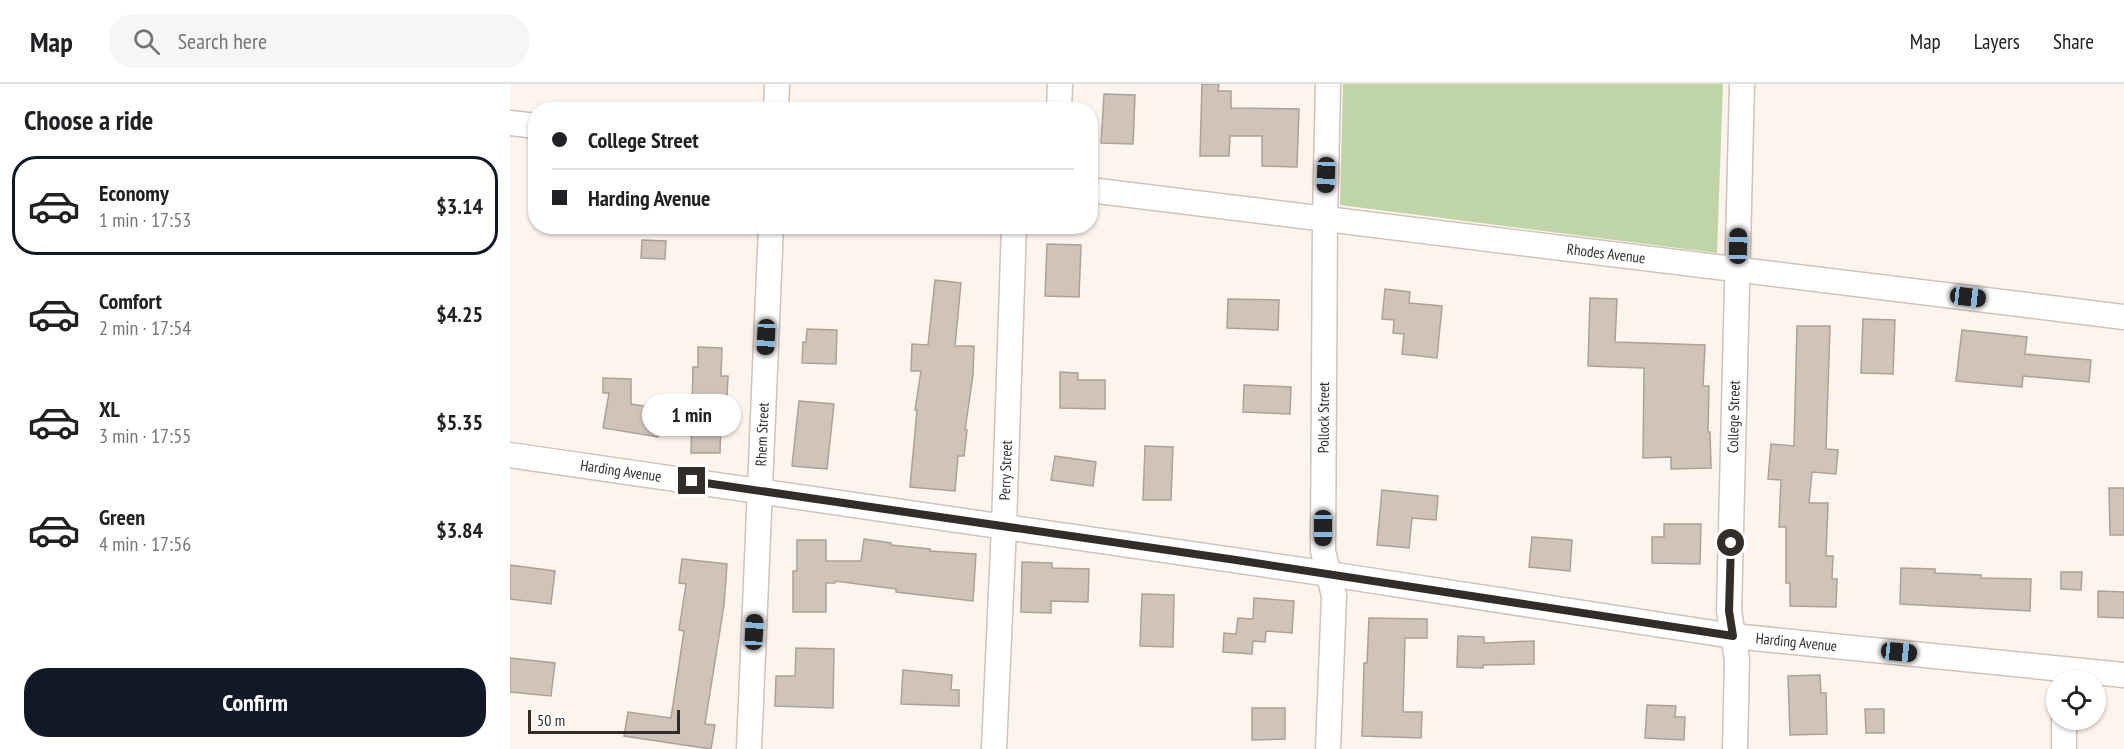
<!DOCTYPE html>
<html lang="en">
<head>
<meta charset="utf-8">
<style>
  :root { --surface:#fff; --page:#f6f6f6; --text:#202124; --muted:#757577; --line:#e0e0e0; --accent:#111827 }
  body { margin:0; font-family:"PT Sans Narrow",sans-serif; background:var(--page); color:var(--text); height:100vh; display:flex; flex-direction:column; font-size:22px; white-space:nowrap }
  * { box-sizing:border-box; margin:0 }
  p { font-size:20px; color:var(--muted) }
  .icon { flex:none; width:33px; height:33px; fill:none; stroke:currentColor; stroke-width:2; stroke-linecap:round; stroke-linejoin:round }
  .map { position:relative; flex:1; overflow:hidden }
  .side { display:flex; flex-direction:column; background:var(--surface); width:510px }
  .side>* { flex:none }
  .banner { position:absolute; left:18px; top:18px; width:570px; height:132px; border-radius:24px; box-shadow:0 2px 4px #0004; display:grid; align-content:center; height:132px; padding:0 24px; background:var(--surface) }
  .controls { position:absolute; left:1536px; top:586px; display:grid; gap:12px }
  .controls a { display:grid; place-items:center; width:60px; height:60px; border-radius:50%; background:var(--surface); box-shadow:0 2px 4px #0004; font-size:30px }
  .scale { position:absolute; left:18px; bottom:15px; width:152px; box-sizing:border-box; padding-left:6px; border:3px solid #332d2a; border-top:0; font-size:16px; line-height:21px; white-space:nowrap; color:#332d2a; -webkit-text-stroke:4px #fff; paint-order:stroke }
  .end { position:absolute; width:27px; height:27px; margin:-14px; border:8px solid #332d2a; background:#fff; box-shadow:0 0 0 3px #fff }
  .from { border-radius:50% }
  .bubble { position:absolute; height:42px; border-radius:21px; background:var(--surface); box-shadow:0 2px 4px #0004; font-size:20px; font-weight:800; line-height:42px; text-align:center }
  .car { position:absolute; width:18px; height:36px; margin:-18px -9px; border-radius:8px; box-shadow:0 0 4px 2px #0007; background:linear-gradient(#222 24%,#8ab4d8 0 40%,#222 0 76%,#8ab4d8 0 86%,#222 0) }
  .banner b { display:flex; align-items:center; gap:21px; height:57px; font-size:22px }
  .banner b+b { border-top:2px solid var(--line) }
  .banner i { width:15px; height:15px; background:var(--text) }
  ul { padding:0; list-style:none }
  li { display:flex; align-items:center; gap:18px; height:99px; margin:0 12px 9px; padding:0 12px; border:3px solid transparent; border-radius:24px }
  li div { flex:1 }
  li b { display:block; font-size:22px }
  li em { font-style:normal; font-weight:800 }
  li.active { border-color:var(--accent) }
  li>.icon { width:54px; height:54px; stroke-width:1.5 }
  h2 { padding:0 24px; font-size:27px; line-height:72px }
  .primary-button { display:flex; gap:12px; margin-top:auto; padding:12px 24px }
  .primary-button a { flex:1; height:69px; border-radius:24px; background:var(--accent); color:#fff; font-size:24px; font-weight:800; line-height:69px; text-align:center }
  header { display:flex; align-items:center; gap:36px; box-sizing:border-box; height:84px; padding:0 30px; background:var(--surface); border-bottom:2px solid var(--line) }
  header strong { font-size:28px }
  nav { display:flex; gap:33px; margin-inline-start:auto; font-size:21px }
  .search { width:420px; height:54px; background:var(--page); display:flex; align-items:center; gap:15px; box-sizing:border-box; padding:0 21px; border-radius:24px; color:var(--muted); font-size:22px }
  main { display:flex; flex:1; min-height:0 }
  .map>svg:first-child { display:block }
</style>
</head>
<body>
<header>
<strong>Map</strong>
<div class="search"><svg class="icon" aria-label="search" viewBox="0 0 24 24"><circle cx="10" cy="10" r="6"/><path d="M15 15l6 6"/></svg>Search here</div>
<nav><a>Map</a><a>Layers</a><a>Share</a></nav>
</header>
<main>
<section class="side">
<h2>Choose a ride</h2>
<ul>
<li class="active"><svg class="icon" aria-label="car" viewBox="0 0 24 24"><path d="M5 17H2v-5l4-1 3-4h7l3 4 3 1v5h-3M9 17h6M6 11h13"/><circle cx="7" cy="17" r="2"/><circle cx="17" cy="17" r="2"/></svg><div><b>Economy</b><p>1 min · 17:53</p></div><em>$3.14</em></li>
<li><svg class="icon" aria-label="car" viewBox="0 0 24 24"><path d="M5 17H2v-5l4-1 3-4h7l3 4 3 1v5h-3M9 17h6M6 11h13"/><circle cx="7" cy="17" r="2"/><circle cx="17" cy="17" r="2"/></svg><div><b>Comfort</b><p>2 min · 17:54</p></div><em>$4.25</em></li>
<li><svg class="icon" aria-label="car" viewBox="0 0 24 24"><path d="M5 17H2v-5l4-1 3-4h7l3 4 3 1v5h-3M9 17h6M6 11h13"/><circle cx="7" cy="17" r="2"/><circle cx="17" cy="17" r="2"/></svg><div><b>XL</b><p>3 min · 17:55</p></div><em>$5.35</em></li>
<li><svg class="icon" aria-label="car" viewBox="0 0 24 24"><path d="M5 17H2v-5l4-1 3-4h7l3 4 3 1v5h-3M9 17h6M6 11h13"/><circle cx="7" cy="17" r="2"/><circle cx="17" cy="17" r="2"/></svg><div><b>Green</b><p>4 min · 17:56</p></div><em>$3.84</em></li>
</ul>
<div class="primary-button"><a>Confirm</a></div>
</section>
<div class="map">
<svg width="1614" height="665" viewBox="0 0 1614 665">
  <rect width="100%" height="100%" fill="#fdf4ee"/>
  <path fill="#c0d5a7" d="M 833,0 L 1213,0 L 1207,169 L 830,121 Z"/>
  <path fill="#d0c4b9" stroke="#ada197" stroke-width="1.5" d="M 692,0 L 709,0 L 708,7 L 721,7 L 721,24 L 789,25 L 787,83 L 752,82 L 752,52 L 720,52 L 719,72 L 690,72 Z
    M 594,10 L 625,11 L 623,60 L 591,59 Z
    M 132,156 L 156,157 L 155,175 L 131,174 Z
    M 537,160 L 571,161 L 569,213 L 535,212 Z
    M 425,196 L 451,199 L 445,262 L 464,262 L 463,291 L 455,346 L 457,346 L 454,372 L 448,372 L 445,407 L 400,403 L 407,326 L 405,326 L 411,287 L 401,287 L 402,260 L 418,261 Z
    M 875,205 L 900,208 L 899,219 L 932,222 L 927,274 L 892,270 L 894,250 L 883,249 L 884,236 L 872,235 Z
    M 1080,214 L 1107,215 L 1105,258 L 1195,261 L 1193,302 L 1199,302 L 1198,348 L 1200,348 L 1201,384 L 1161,385 L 1161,373 L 1133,374 L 1134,284 L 1078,282 Z
    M 718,215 L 769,216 L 768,246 L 717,244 Z
    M 1353,235 L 1385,236 L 1383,290 L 1351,289 Z
    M 1287,242 L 1320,242 L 1316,365 L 1328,366 L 1326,390 L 1302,388 L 1299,419 L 1318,419 L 1316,472 L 1323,472 L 1322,495 L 1327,495 L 1326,523 L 1280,522 L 1280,499 L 1276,499 L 1276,443 L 1269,443 L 1271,396 L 1258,395 L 1261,360 L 1284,362 Z
    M 297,245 L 327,246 L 326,280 L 292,279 L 293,258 L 296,258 Z
    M 1452,246 L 1517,253 L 1515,270 L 1581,276 L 1579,298 L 1513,292 L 1512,303 L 1446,297 Z
    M 188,263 L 212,264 L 211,292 L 218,292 L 217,312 L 212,312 L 210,369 L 181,369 L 183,283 L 188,283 Z
    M 550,288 L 568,289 L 568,296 L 595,296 L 595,325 L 550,324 Z
    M 93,294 L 121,295 L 121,320 L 153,325 L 148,353 L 93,344 L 99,309 L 93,309 Z
    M 734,301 L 781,303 L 780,330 L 733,328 Z
    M 289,317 L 324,320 L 317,385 L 282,382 Z
    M 635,362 L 663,363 L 661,416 L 633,416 Z
    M 545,372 L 586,378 L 583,402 L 541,396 Z
    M 1599,404 L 1614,404 L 1614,451 L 1600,451 Z
    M 872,406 L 928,412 L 926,436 L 902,434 L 899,464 L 867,461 Z
    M 1154,440 L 1191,440 L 1190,480 L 1142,479 L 1142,453 L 1154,453 Z
    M 1022,453 L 1062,456 L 1060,487 L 1019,483 Z
    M 354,455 L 381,459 L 381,461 L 420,465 L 420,467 L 466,470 L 463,517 L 386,508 L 386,505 L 325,497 L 325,499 L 316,499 L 316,528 L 283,528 L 283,487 L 287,487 L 287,456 L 316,456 L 316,477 L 351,477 Z
    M 172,475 L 217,480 L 214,521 L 195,640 L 205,641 L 201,665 L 114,652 L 118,628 L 161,634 L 174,547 L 169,546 L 176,500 L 169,499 Z
    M 512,478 L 542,479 L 542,484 L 579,485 L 578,518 L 541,517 L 541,529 L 511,528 Z
    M 0,481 L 45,487 L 41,520 L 0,515 Z
    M 1391,484 L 1425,485 L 1425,489 L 1471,491 L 1471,494 L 1521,495 L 1520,527 L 1390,520 Z
    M 1551,488 L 1572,488 L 1571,506 L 1551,505 Z
    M 1588,507 L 1614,508 L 1614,534 L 1588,533 Z
    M 632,510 L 664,511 L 663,563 L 630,562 Z
    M 744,514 L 784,517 L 782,549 L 756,547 L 755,558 L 743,557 L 742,570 L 713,568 L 714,549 L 726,550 L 728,534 L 743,535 Z
    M 859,534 L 917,535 L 917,554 L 895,554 L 893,628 L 912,628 L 911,654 L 852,652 L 854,579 L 857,579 Z
    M 948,552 L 974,553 L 974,559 L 1024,557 L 1024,580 L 973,581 L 973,584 L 947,583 Z
    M 286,564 L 324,565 L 323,624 L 265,622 L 266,592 L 285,592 Z
    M 0,574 L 45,579 L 41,612 L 0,608 Z
    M 393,586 L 442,591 L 441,606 L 449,606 L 449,622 L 391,620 Z
    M 1310,591 L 1311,609 L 1316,609 L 1317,650 L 1280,651 L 1278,592 Z
    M 1137,621 L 1166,622 L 1165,633 L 1175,633 L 1174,656 L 1135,654 Z
    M 742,624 L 775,624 L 775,655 L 742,656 Z
    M 1355,625 L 1374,625 L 1374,649 L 1356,649 Z"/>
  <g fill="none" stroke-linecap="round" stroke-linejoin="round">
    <g stroke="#d1c2ba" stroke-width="27">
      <g id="street">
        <path d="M 266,26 L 267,0"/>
        <path d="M 549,26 L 550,0"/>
        <path d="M 0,39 L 26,42"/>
        <path id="s1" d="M 580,106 C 925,151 1270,189 1614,233"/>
        <path id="s2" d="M 0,371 L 819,490 L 1223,552 L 1614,591"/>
        <path id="s3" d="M 239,665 L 261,142"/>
        <path id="s4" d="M 484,665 L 494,442 L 504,142"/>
        <path id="s5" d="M 818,665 L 824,512 L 813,467 L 815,136 L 818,0"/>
        <path id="s6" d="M 1225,665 L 1227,576 L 1219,527 L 1232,0"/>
        <path d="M 1554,665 L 1554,636"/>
      </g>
    </g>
    <use href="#street" stroke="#fff" stroke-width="24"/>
  </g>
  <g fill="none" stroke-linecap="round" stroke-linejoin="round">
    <path stroke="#332d2a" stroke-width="8" d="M 182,397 L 726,476 L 1223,552 L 1219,527 L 1221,459"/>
  </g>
  <g text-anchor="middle" stroke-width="4.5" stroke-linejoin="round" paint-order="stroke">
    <g font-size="15" fill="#332d2a" stroke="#fff">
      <text dy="5" stroke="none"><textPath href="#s1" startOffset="520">Rhodes Avenue</textPath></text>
      <text dy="5" stroke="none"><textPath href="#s5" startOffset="333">Pollock Street</textPath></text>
      <text dy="5" stroke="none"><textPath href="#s6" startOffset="333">College Street</textPath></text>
      <text dy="5" stroke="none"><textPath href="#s3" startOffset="315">Rhem Street</textPath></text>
      <text dy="5" stroke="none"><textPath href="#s4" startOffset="279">Perry Street</textPath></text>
      <text dy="5" stroke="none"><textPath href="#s2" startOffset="112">Harding Avenue</textPath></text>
      <text dy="5" stroke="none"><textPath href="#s2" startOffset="1300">Harding Avenue</textPath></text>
    </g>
  </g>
</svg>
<div class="controls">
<a><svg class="icon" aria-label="locate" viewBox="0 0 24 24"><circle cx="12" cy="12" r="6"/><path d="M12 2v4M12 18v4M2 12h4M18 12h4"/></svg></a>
</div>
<div class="scale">50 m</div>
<i class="end from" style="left:1221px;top:459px"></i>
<i class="end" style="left:182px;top:397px"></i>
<div class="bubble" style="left:132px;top:310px;width:99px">1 min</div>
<i class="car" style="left:816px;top:91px;rotate:182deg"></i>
<i class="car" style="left:1228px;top:162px;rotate:1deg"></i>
<i class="car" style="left:1458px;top:213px;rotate:97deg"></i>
<i class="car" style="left:256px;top:253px;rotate:183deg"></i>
<i class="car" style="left:813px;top:444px;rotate:180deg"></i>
<i class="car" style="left:244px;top:548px;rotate:3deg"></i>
<i class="car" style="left:1389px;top:568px;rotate:96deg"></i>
<div class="banner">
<b><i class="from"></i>College Street</b>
<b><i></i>Harding Avenue</b>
</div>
</div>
</main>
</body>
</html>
